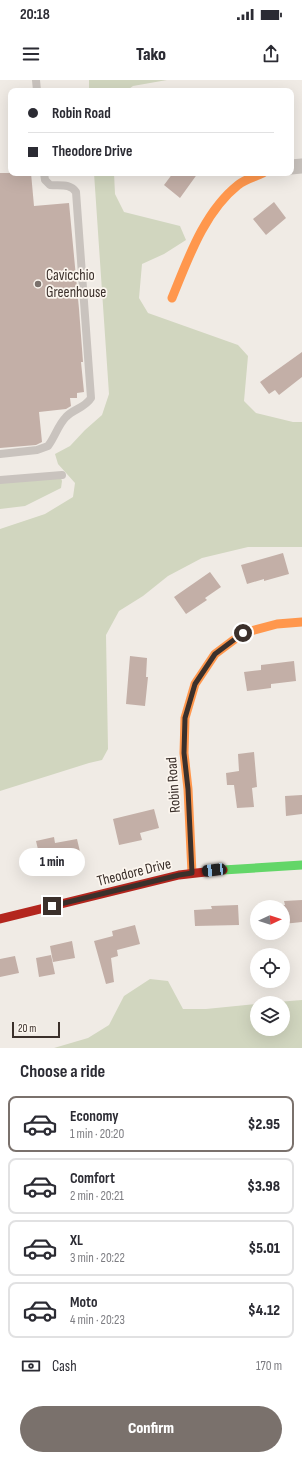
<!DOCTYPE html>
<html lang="en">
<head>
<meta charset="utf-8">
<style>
  :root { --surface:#fff; --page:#f2f2f3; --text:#2b2b33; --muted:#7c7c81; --line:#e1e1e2; --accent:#7a716c }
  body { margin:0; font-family:"Sofia Sans Condensed",sans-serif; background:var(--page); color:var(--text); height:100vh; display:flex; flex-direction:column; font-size:15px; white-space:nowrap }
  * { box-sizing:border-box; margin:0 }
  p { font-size:13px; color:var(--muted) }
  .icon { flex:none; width:22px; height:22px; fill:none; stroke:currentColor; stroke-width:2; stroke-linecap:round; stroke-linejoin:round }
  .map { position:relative; height:968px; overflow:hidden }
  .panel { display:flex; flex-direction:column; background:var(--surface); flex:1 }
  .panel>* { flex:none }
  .guide { position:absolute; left:8px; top:8px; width:286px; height:88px; border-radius:8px; box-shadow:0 4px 16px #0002; display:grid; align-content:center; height:88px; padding:0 20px; background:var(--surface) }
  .needle { width:26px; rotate:86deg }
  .fabs { position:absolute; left:250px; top:820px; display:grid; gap:8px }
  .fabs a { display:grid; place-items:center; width:40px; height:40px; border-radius:50%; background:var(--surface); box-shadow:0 4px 16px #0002; font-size:20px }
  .scale { position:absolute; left:12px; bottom:10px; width:48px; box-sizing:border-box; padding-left:4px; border:2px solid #3b302b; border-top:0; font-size:11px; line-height:14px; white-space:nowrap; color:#3b302b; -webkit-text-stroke:3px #fbf5ee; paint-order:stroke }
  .end { position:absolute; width:18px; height:18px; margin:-9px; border:5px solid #3b302b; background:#fff; box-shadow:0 0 0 2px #fff }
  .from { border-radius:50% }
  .bubble { position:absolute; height:28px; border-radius:14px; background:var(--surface); box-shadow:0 4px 16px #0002; font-size:13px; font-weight:800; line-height:28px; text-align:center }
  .car { position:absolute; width:12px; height:24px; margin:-12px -6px; border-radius:5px; box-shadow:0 0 3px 1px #0007; background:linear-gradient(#222 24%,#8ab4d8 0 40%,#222 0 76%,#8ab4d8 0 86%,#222 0) }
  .guide b { display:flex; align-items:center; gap:14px; height:38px; font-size:15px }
  .guide b+b { border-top:1px solid var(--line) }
  .guide i { width:10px; height:10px; background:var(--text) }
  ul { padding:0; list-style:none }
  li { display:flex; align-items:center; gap:12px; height:56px; margin:0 8px 6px; padding:0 12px; border:2px solid var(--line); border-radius:8px }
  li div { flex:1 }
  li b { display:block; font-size:15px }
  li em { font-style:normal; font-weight:800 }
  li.current { border-color:var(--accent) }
  li>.icon { width:36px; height:36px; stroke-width:1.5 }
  h2 { padding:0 20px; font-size:18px; line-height:48px }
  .pay { display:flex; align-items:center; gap:10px; height:44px; padding:0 20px; font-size:15px }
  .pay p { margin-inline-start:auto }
  .action { display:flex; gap:8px; margin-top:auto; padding:8px 20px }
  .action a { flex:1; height:46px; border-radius:24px; background:var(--accent); color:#fff; font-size:16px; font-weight:800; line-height:46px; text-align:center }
  .status { display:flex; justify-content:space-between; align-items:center; height:28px; padding:0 20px; background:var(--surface); direction:ltr }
  .status svg { height:11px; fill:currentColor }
  header { display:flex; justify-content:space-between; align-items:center; height:52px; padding:0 20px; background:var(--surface); font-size:18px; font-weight:800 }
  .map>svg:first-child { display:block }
</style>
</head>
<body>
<div class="status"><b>20:18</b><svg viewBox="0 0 49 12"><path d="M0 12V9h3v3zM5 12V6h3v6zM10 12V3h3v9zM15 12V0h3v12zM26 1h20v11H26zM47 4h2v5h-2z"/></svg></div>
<header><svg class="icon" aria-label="menu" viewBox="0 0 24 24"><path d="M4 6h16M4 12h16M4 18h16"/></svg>Tako<svg class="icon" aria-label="share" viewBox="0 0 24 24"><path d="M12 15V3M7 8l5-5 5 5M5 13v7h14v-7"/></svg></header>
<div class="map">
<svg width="302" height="968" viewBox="0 0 302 968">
  <rect width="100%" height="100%" fill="#f0ebe5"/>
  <path fill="#d1d6bf" d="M 89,0 L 167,0 L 133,6 L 126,11 L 89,11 Z
    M 94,93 L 114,93 L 115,114 L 124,132 L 180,146 L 186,160 L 164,174 L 142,184 L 139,218 L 148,233 L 238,265 L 248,276 L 244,321 L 256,333 L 293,342 L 302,342 L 302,467 L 248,467 L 202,478 L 168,496 L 143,516 L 119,531 L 106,555 L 108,669 L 102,680 L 89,683 L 0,711 L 0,449 L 45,434 L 73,417 L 75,403 L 58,384 L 55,374 L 70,366 L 85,350 L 102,335 L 109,314 Z
    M 61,398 L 62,401 L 61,408 L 25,426 L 0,429 L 0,403 Z
    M 150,899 L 168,901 L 183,929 L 206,929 L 257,924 L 257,949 L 283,949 L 283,923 L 265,923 L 302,920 L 302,968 L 54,968 L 88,958 L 109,945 L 124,916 Z"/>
  <path fill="#c3afa7" d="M 0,93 L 31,93 L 34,126 L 69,123 L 79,229 L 83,282 L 81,282 L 84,312 L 77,313 L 77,318 L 70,318 L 71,326 L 66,329 L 39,332 L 42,362 L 36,365 L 0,368 Z
    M 173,93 L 198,93 L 180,118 L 164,105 Z
    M 274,122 L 286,138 L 266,155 L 253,139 Z
    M 302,272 L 302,297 L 279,315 L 275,310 L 269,314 L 260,302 Z
    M 283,473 L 289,494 L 264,501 L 264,499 L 247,504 L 241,485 Z
    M 210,492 L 221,507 L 205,518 L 207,520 L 186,534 L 174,517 Z
    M 130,576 L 147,578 L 146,597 L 148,597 L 145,626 L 126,624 Z
    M 294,581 L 296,601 L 271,604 L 271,608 L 247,611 L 244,592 L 261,590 L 261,585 Z
    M 254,672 L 257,707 L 252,708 L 254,727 L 237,728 L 234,705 L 227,705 L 226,693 L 239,691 L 238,674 Z
    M 302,715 L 302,734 L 286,736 L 285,716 Z
    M 154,729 L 159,748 L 140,753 L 142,760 L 119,765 L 113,739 Z
    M 54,757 L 55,763 L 77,759 L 81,776 L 58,781 L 58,779 L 41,782 L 36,761 Z
    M 302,820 L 302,842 L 283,844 L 283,825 L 285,825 L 284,821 Z
    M 238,825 L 239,845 L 195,846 L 194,830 L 212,829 L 211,826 Z
    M 135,845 L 140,864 L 117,870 L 118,876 L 111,878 L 114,902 L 106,904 L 94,861 L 113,856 L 112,851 Z
    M 72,861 L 75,878 L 53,882 L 50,866 Z
    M 51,875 L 55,894 L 39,897 L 36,878 Z
    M 15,876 L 19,893 L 0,897 L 0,879 Z"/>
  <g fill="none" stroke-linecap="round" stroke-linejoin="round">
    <path stroke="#c9c3be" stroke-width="8" d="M 36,0 L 37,11
      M 0,374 L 37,370 L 48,366 C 55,357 58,345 66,337 C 73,329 85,328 91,318 L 76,112 C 70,103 60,106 50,105 L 45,100 L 44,93
      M 0,400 L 62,395"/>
    <path stroke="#c9c3be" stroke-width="15" d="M 291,87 L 302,86"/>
    <path stroke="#63d668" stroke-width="9" d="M 223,790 L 302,785"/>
    <path stroke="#ff974d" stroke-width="9" d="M 172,218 C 188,179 204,132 238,105 C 245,99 255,97 263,93
      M 192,793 L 188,709 L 184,673 L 185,638 L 195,604 L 215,574 L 243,553 L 277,544 L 302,542"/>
    <path stroke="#b3261e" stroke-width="9" d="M 0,839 L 179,795 L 223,790"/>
  </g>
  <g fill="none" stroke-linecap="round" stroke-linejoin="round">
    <path stroke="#3b302b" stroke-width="5" d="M 52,826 L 179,795 L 192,793 L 188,709 L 184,673 L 185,638 L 195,604 L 215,574 L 243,553"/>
  </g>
  <circle fill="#7a716c" stroke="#fbf5ee" stroke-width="1.5" cx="38" cy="204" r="4"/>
  <g text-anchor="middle" stroke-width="3.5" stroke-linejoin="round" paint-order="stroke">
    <g font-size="15" fill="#3b302b" stroke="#fbf5ee" text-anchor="start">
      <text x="46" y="200">Cavicchio<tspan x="46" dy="17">Greenhouse</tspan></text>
    </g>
    <g font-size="15" fill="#3b302b" stroke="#fbf5ee">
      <text transform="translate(173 705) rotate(-94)" y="5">Robin Road</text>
      <text transform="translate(134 792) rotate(-14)" y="5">Theodore Drive</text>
    </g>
  </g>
</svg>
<div class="fabs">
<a><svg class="needle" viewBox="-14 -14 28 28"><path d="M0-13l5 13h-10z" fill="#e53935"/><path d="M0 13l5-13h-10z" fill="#7c7c81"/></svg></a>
<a><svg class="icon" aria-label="locate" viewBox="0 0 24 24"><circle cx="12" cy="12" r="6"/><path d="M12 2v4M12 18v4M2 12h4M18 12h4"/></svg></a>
<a><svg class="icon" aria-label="layers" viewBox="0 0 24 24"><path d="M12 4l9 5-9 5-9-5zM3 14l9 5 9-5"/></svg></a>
</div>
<div class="scale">20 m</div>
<i class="end from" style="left:243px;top:553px"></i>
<i class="end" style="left:52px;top:826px"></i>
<div class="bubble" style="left:19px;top:768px;width:66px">1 min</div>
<i class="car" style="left:214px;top:790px;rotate:263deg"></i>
<div class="guide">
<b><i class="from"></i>Robin Road</b>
<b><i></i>Theodore Drive</b>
</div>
</div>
<section class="panel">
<h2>Choose a ride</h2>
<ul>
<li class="current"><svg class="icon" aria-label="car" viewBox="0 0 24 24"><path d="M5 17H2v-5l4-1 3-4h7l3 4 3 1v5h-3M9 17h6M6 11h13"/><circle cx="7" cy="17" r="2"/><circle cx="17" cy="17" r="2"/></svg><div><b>Economy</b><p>1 min · 20:20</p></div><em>$2.95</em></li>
<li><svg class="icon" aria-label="car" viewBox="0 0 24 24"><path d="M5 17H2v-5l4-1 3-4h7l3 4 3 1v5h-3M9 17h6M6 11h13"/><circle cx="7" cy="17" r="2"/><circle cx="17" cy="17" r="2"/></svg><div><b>Comfort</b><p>2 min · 20:21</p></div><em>$3.98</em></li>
<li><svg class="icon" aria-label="car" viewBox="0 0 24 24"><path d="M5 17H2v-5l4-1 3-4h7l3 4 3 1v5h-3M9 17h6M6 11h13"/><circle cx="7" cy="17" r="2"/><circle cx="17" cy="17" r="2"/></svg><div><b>XL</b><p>3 min · 20:22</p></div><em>$5.01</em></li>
<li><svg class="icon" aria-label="car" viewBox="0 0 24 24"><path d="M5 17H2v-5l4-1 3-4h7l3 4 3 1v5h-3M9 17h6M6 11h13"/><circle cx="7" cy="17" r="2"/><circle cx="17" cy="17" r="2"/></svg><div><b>Moto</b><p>4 min · 20:23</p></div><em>$4.12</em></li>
</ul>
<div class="pay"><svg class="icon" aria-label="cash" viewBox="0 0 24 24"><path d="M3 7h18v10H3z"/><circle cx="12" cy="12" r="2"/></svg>Cash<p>170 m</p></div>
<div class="action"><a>Confirm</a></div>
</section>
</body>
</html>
